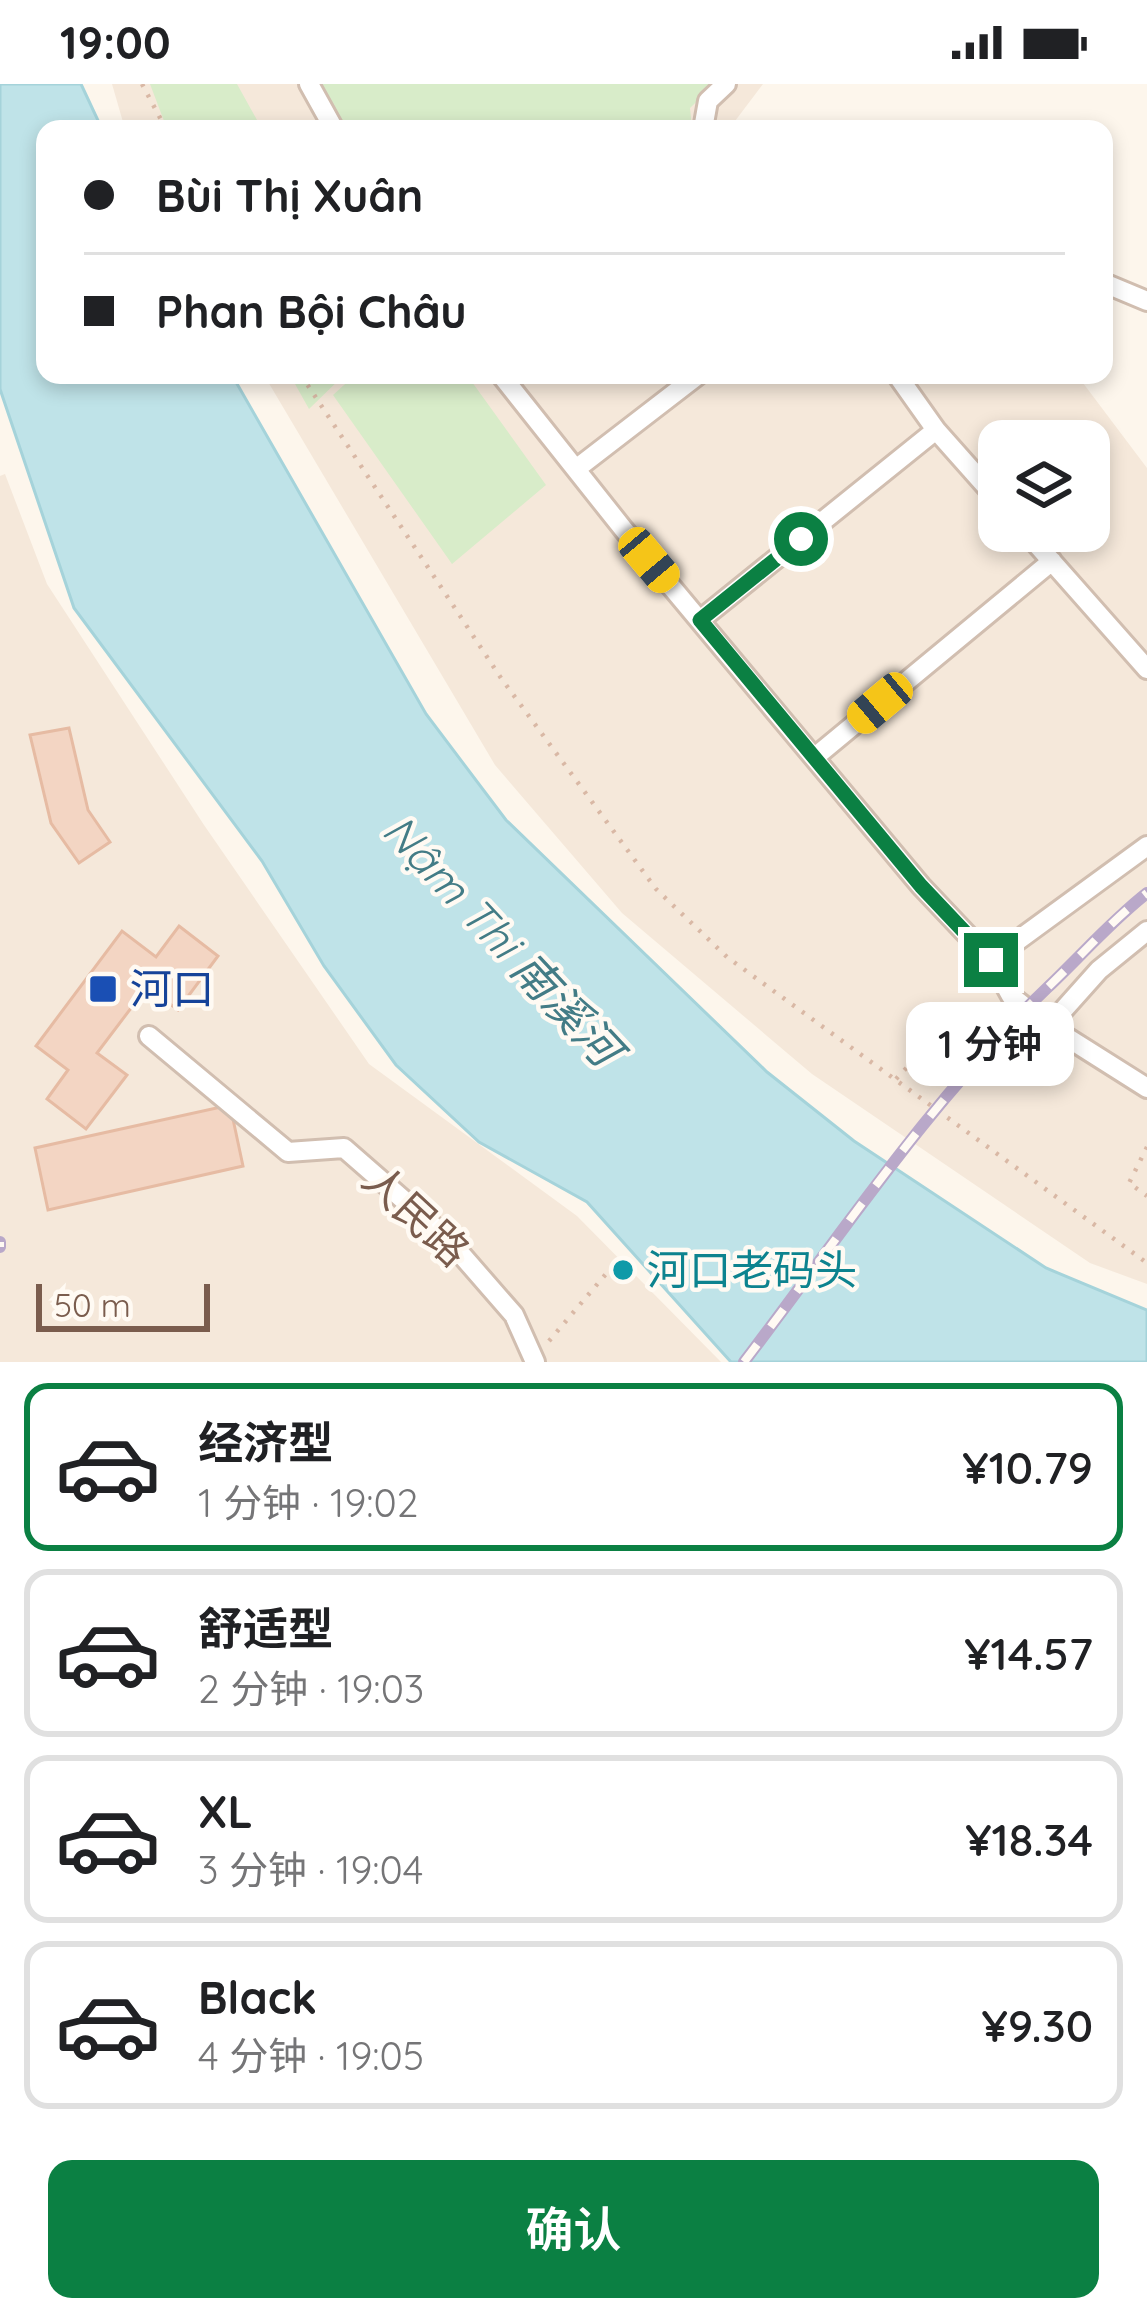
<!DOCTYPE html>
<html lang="zh">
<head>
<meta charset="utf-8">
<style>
  :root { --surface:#fff; --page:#f6f6f6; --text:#202124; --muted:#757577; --line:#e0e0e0; --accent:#0b8043 }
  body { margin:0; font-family:Quicksand,"Noto Sans SC",sans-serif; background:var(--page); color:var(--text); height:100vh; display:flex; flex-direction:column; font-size:45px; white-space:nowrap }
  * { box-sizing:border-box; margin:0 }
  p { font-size:39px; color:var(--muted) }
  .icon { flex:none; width:66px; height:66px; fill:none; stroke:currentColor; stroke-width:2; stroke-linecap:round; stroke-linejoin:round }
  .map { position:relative; height:1278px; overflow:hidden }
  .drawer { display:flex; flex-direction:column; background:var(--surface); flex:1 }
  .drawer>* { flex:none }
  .hud { position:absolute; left:36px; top:36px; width:1077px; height:264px; border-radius:24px; box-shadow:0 6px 18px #0003; display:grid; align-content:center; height:264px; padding:0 48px; background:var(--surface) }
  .tools { position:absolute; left:978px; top:336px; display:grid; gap:24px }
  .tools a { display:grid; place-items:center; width:132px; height:132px; border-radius:24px; background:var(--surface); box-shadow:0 6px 18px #0003; font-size:60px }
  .scale { position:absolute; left:36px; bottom:30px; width:174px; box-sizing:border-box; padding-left:12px; border:6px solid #7a5c4d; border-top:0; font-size:33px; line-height:42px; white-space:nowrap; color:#7a5c4d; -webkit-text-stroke:9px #fffaf3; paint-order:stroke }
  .end { position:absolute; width:54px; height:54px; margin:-27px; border:15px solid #0b8043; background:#fff; box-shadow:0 0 0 6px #fff }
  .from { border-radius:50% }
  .bubble { position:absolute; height:84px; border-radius:24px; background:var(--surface); box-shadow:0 6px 18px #0003; font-size:39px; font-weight:600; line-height:84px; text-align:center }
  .car { position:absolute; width:36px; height:72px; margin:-36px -18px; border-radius:15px; box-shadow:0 0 9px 3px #0007; background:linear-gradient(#f5c518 24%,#345 0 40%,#f5c518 0 76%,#345 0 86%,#f5c518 0) }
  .hud b { display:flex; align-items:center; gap:42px; height:114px; font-size:45px }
  .hud b+b { border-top:3px solid var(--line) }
  .hud i { width:30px; height:30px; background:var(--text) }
  ul { padding:21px 0 0; list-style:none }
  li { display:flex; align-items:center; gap:36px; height:168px; margin:0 24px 18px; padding:0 24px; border:6px solid var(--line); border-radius:24px }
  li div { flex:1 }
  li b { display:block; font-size:45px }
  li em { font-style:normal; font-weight:600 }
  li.selected { border-color:var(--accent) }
  li>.icon { width:108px; height:108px; stroke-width:1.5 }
  .primary-button { display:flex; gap:24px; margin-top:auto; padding:24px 48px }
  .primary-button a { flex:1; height:138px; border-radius:24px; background:var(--accent); color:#fff; font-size:48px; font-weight:600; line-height:138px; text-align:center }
  .status { display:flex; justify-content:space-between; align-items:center; height:84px; padding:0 60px; background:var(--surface); direction:ltr }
  .status svg { height:33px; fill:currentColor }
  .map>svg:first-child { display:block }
</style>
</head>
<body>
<div class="status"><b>19:00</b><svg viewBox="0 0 49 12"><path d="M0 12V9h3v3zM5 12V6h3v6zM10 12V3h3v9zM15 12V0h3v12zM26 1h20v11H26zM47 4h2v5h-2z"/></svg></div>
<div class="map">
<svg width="1147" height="1278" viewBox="0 0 1147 1278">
  <rect width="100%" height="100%" fill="#fdf6ec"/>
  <path fill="#f5e8da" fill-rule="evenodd" d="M 112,0 L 763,0 L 729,45 L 125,45 Z
    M 264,291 L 1077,291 L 1147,384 L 1147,1200 L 1090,1179 L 812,990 L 622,829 L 495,681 ZM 999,357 L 1089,357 L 1089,447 L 999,447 Z
    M 5,390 L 47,500 L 204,741 L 369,980 L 577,1132 L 721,1278 L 0,1278 L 0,392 Z"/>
  <path fill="#d8ecc9" d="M 150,0 L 237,0 L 262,45 L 167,45 Z
    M 304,0 L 715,0 L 690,24 L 692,45 L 327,45 Z
    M 290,291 L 344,291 L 309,325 Z
    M 355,291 L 467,291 L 546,401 L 452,480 L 333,311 Z"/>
  <path fill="#bfe3e8" stroke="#a5d3da" stroke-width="3" d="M 0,0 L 81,0 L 102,45 L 45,45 L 45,291 L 232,291 L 426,630 L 506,736 L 767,988 L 854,1057 L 1046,1184 L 1147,1226 L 1147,1278 L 731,1278 L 587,1118 L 479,1058 L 396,981 L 324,882 L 262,777 L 74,524 L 0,305 Z"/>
  <path fill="#f3d5c3" stroke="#e6bba3" stroke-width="3" d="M 69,644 L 88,726 L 110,758 L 79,779 L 51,739 L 30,651 Z
    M 179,842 L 218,872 L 178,926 L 147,903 L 97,969 L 127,991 L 86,1045 L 47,1015 L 68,986 L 36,962 L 122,847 L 156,873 Z
    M 230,1021 L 243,1082 L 48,1126 L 35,1064 Z"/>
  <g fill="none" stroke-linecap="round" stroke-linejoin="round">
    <g stroke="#d1beb0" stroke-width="24">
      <path id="minor" d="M 309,0 L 334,45
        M 703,45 L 708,17 L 726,0
        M 1104,199 L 1147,217
        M 501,291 L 624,446 L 921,802 L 991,876 L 1011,912 L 1049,942 L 1147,1004
        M 897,291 L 936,346 L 999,417
        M 576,385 L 698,291
        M 1025,447 L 1147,585
        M 700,536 L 936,346
        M 815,673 L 1052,477
        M 991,876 L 1147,762
        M 1049,942 L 1099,886 L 1147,847
        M 149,952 L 288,1068 L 344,1064 L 446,1153 L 514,1231 L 535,1278"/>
    </g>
    <path stroke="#d9b8a5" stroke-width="4.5" stroke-dasharray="3 9" stroke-linecap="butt" d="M 142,0 L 166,45
      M 301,291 L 501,594 L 656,805 L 727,873 L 1147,1179
      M 896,995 L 914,976 L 938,998 L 997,928
      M 1147,1063 L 1129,1099 L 1147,1112
      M 549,1257 L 611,1184"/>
    <use href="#minor" stroke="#fff" stroke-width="18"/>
    <g stroke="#b9a8c9" stroke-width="12">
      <path id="rail" d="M 0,1158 L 0,1163
        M 744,1278 C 841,1151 931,1015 1047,904 C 1081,872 1110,838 1147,809"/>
    </g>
    <use href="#rail" stroke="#fffaf3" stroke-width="8" stroke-dasharray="22" stroke-linecap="butt"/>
  </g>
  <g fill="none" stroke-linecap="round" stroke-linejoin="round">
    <path stroke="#0b8043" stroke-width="15" d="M 801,455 L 700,536 L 921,802 L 991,876"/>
  </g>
  <rect fill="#1a4fb4" stroke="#fffaf3" stroke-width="4.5" x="88" y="890" width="30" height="30" rx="6"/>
  <circle fill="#0f9aa8" stroke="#fffaf3" stroke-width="4.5" cx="623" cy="1186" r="12"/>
  <g text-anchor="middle" stroke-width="9" stroke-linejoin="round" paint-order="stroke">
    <g font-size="42" fill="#164399" stroke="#fffaf3" text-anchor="start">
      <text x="130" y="920">河口</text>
    </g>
    <g font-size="42" fill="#7a5c4d" stroke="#fffaf3">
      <text transform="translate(416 1131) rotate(43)" y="15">人民路</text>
    </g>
    <g font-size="42" fill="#0d838f" stroke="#fffaf3" text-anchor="start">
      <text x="647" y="1201">河口老码头</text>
    </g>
    <g font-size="45" font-style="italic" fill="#437c86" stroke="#fffaf3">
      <text transform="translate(502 856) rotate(47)" y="16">Nậm Thi 南溪河</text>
    </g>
  </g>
</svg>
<div class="tools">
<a><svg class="icon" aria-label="layers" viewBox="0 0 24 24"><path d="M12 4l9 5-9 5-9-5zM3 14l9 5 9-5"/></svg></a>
</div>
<div class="scale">50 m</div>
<i class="end from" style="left:801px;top:455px"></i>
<i class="end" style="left:991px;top:876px"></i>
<div class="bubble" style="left:906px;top:918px;width:168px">1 分钟</div>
<i class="car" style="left:649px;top:476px;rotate:140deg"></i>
<i class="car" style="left:880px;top:619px;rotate:230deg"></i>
<div class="hud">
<b><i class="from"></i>Bùi Thị Xuân</b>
<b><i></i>Phan Bội Châu</b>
</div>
</div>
<section class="drawer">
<ul>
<li class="selected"><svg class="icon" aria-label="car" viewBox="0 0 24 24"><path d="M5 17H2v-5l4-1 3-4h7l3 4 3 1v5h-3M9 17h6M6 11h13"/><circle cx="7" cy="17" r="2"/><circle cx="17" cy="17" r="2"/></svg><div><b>经济型</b><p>1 分钟 · 19:02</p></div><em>¥10.79</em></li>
<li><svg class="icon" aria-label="car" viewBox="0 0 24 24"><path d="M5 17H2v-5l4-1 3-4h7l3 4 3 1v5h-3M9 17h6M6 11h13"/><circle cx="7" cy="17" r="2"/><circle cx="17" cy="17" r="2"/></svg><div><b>舒适型</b><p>2 分钟 · 19:03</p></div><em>¥14.57</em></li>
<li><svg class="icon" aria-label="car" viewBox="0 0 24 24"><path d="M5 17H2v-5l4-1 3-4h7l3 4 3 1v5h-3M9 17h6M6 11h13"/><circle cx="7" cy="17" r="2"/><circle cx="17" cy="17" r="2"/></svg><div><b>XL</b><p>3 分钟 · 19:04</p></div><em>¥18.34</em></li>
<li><svg class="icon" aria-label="car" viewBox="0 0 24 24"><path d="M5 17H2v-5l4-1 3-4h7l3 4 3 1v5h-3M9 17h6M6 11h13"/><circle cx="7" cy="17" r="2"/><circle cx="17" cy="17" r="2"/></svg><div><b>Black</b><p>4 分钟 · 19:05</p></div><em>¥9.30</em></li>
</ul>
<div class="primary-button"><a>确认</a></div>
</section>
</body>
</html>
